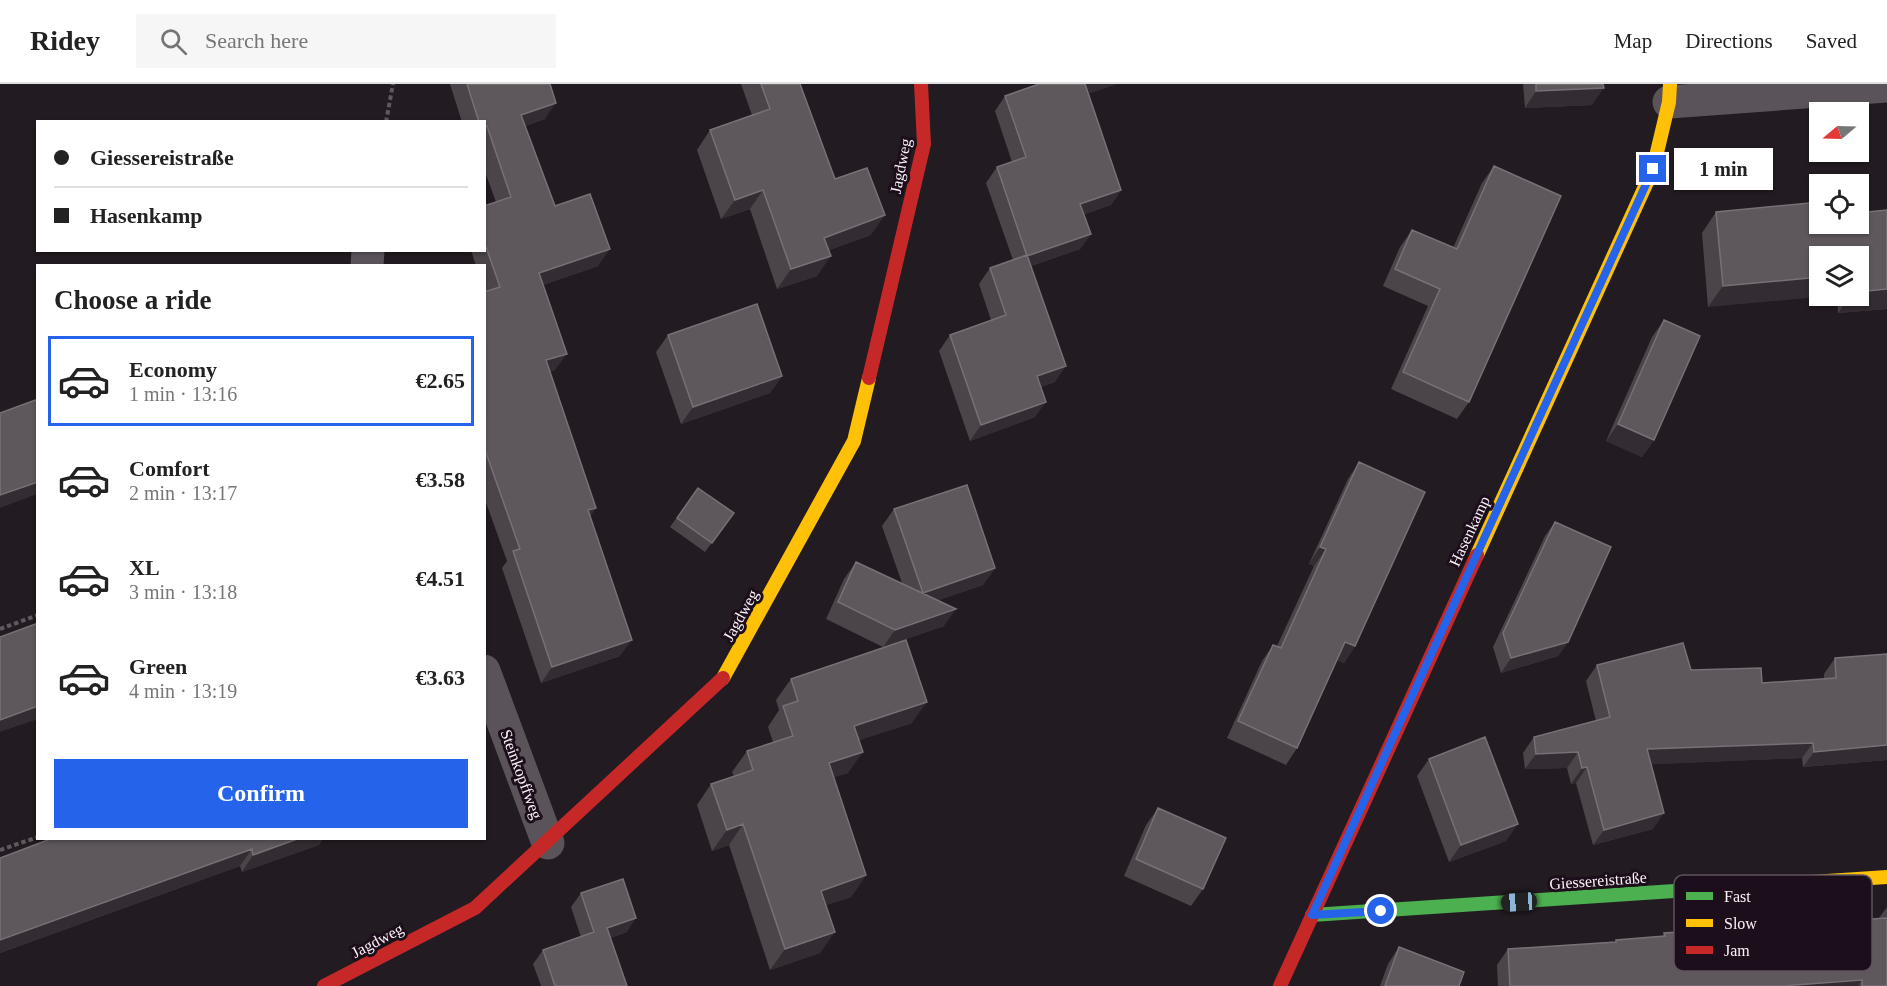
<!DOCTYPE html>
<html lang="en">
<head>
<meta charset="utf-8">
<style>
  :root { --surface:#fff; --page:#f6f6f6; --text:#222; --muted:#767676; --line:#e0e0e0; --accent:#2563eb }
  body { margin:0; font-family:Georgia,serif; background:var(--page); color:var(--text); height:100vh; display:flex; flex-direction:column; font-size:22px; white-space:nowrap }
  * { box-sizing:border-box; margin:0 }
  p { font-size:20px; color:var(--muted) }
  .icon { flex:none; width:33px; height:33px; fill:none; stroke:currentColor; stroke-width:2; stroke-linecap:round; stroke-linejoin:round }
  .map { position:relative; flex:1; overflow:hidden }
  .details { position:absolute; left:36px; top:180px; width:450px; height:576px; display:flex; flex-direction:column; background:var(--surface); border-radius:0px; box-shadow:0 2px 4px #0004 }
  .details>* { flex:none }
  .top-card { position:absolute; left:36px; top:36px; width:450px; height:132px; border-radius:0px; box-shadow:0 2px 4px #0004; display:grid; align-content:center; height:132px; padding:0 18px; background:var(--surface) }
  .needle { width:39px; rotate:251deg }
  .fabs { position:absolute; left:1809px; top:18px; display:grid; gap:12px }
  .fabs a { display:grid; place-items:center; width:60px; height:60px; border-radius:0px; background:var(--surface); box-shadow:0 2px 4px #0004; font-size:30px }
  .end { position:absolute; width:27px; height:27px; margin:-14px; border:8px solid #2563eb; background:#fff; box-shadow:0 0 0 3px #fff }
  .from { border-radius:50% }
  .bubble { position:absolute; height:42px; border-radius:0px; background:var(--surface); box-shadow:0 2px 4px #0004; font-size:20px; font-weight:700; line-height:42px; text-align:center }
  .car { position:absolute; width:18px; height:36px; margin:-18px -9px; border-radius:8px; box-shadow:0 0 4px 2px #0007; background:linear-gradient(#222 24%,#8ab4d8 0 40%,#222 0 76%,#8ab4d8 0 86%,#222 0) }
  .top-card b { display:flex; align-items:center; gap:21px; height:57px; font-size:22px }
  .top-card b+b { border-top:2px solid var(--line) }
  .top-card i { width:15px; height:15px; background:var(--text) }
  ul { padding:0; list-style:none }
  li { display:flex; align-items:center; gap:18px; height:90px; margin:0 12px 9px; padding:0 6px; border:3px solid transparent; border-radius:0px }
  li div { flex:1 }
  li b { display:block; font-size:22px }
  li em { font-style:normal; font-weight:700 }
  li.on { border-color:var(--accent) }
  li>.icon { width:54px; height:54px; stroke-width:1.5 }
  h2 { padding:0 18px; font-size:27px; line-height:72px }
  .cta { display:flex; gap:12px; margin-top:auto; padding:12px 18px }
  .cta a { flex:1; height:69px; border-radius:0px; background:var(--accent); color:#fff; font-size:24px; font-weight:700; line-height:69px; text-align:center }
  header { display:flex; align-items:center; gap:36px; box-sizing:border-box; height:84px; padding:0 30px; background:var(--surface); border-bottom:2px solid var(--line) }
  header strong { font-size:28px }
  nav { display:flex; gap:33px; margin-inline-start:auto; font-size:21px }
  .search { width:420px; height:54px; background:var(--page); display:flex; align-items:center; gap:15px; box-sizing:border-box; padding:0 21px; border-radius:0px; color:var(--muted); font-size:22px }
  .map>svg:first-child { display:block }
</style>
</head>
<body>
<header>
<strong>Ridey</strong>
<div class="search"><svg class="icon" aria-label="search" viewBox="0 0 24 24"><circle cx="10" cy="10" r="6"/><path d="M15 15l6 6"/></svg>Search here</div>
<nav><a>Map</a><a>Directions</a><a>Saved</a></nav>
</header>
<div class="map">
<svg width="1887" height="902" viewBox="0 0 1887 902">
  <rect width="100%" height="100%" fill="#221b21"/>
  <g fill="none" stroke-linecap="round" stroke-linejoin="round">
    <path stroke="#5f595e" stroke-width="4" stroke-dasharray="4.5 3" stroke-linecap="butt" d="M 386,38 L 393,0
      M 0,545 L 38,531
      M 0,766 L 38,753"/>
    <path stroke="#5b535a" stroke-width="33" d="M 1669,18 L 1887,2
      M 367,182 L 368,166
      M 484,587 L 548,759"/>
    <path stroke="#4caf50" stroke-width="14" d="M 1312,831 L 1704,805"/>
    <path stroke="#ffc107" stroke-width="14" d="M 1477,471 L 1653,85 L 1669,18 L 1670,0
      M 723,594 L 854,357 L 869,294
      M 1704,805 L 1887,793"/>
    <path stroke="#c62828" stroke-width="14" d="M 869,294 L 924,60 L 921,0
      M 324,902 L 475,824 L 723,594
      M 1280,902 L 1477,471"/>
  </g>
  <path fill="#4b454a" d="M 450,0 L 550,0 L 545,35 L 525,42 L 555,122 L 598,182 L 543,201 L 555,286 L 550,288 L 596,424 L 590,432 L 620,572 L 541,599 L 502,484 L 507,477 L 484,413 L 484,182 L 476,182 L 471,166 L 484,166 L 484,122 L 496,118 L 484,85 L 484,38 L 462,38 Z
    M 741,0 L 800,0 L 835,95 L 871,151 L 829,166 L 817,192 L 777,205 L 750,125 L 721,135 L 697,66 L 710,46 L 752,31 Z
    M 1523,0 L 1603,0 L 1592,21 L 1525,24 Z
    M 1089,10 L 1121,106 L 1111,121 L 1084,130 L 1091,150 L 1080,165 L 1031,182 L 1055,298 L 1041,303 L 1035,333 L 970,357 L 939,267 L 950,251 L 991,236 L 979,200 L 990,184 L 1013,176 L 986,99 L 997,83 L 1012,78 L 995,27 L 1005,12 Z
    M 1494,82 L 1469,318 L 1457,335 L 1391,305 L 1428,222 L 1383,202 L 1400,163 L 1412,146 L 1453,164 L 1482,99 Z
    M 1887,126 L 1887,225 L 1838,229 L 1837,212 L 1858,212 L 1858,172 L 1708,223 L 1702,149 L 1716,128 L 1820,140 Z
    M 1664,236 L 1654,356 L 1642,373 L 1606,357 L 1652,253 Z
    M 668,251 L 782,292 L 770,309 L 681,340 L 656,268 Z
    M 1359,378 L 1355,562 L 1344,579 L 1337,576 L 1297,664 L 1286,681 L 1227,654 L 1262,577 L 1273,561 L 1277,562 L 1314,482 L 1309,480 L 1348,395 Z
    M 698,404 L 734,429 L 705,468 L 670,443 Z
    M 894,425 L 995,484 L 983,501 L 938,516 L 944,542 L 883,563 L 826,535 L 844,495 L 856,478 L 902,499 L 882,442 Z
    M 1555,438 L 1568,558 L 1558,572 L 1501,589 L 1493,563 L 1545,452 Z
    M 1887,570 L 1887,676 L 1803,683 L 1802,674 L 1651,680 L 1653,745 L 1593,761 L 1576,699 L 1571,700 L 1567,684 L 1525,685 L 1523,669 L 1534,653 L 1596,637 L 1586,597 L 1597,581 L 1691,586 L 1762,599 L 1824,595 L 1824,590 L 1835,574 Z
    M 791,595 L 912,639 L 859,656 L 848,689 L 834,693 L 866,791 L 851,813 L 826,821 L 820,869 L 770,886 L 729,761 L 712,767 L 697,721 L 711,700 L 734,692 L 732,688 L 747,667 L 773,658 L 768,643 L 779,626 L 776,616 Z
    M 1429,675 L 1506,757 L 1449,778 L 1417,692 Z
    M 1158,724 L 1203,805 L 1191,822 L 1124,792 L 1146,741 Z
    M 53,754 L 323,754 L 319,761 L 242,788 L 240,782 L 0,869 L 0,774 Z
    M 581,809 L 627,848 L 610,854 L 627,902 L 541,902 L 533,880 L 543,866 L 581,853 L 571,823 Z
    M 1887,823 L 1887,902 L 1498,902 L 1497,881 L 1508,865 L 1615,858 L 1616,856 L 1662,853 L 1664,849 L 1879,834 Z
    M 1399,863 L 1459,902 L 1380,902 L 1388,880 Z"/>
  <path fill="#332c32" d="M 1085,0 L 1117,0 L 1074,15 Z
    M 1604,4 L 1592,21 L 1525,24 L 1536,7 Z
    M 556,19 L 545,35 L 510,47 L 521,31 Z
    M 763,106 L 750,125 L 721,135 L 735,116 Z
    M 1121,106 L 1111,121 L 1070,136 L 1080,120 Z
    M 885,131 L 871,151 L 811,173 L 824,154 Z
    M 1091,150 L 1080,165 L 1016,187 L 1027,172 Z
    M 610,165 L 598,182 L 528,206 L 539,189 Z
    M 831,172 L 817,192 L 777,205 L 791,185 Z
    M 1820,193 L 1820,212 L 1829,212 L 1708,223 L 1723,202 Z
    M 1887,205 L 1887,225 L 1838,229 L 1850,212 L 1858,212 L 1858,208 Z
    M 567,270 L 555,286 L 535,293 L 546,276 Z
    M 1066,282 L 1055,298 L 1026,308 L 1037,292 Z
    M 782,292 L 770,309 L 681,340 L 693,323 Z
    M 1046,318 L 1035,333 L 970,357 L 981,341 Z
    M 1618,340 L 1654,356 L 1642,373 L 1606,357 Z
    M 38,398 L 37,410 L 0,424 L 0,411 Z
    M 596,424 L 584,440 L 588,426 Z
    M 1320,463 L 1326,465 L 1314,482 L 1309,480 Z
    M 995,484 L 983,501 L 911,526 L 923,509 Z
    M 956,525 L 944,542 L 883,563 L 895,546 Z
    M 632,556 L 620,572 L 541,599 L 552,583 Z
    M 1345,558 L 1355,562 L 1344,579 L 1334,575 Z
    M 1568,558 L 1558,572 L 1501,589 L 1511,574 Z
    M 927,618 L 912,639 L 839,663 L 854,642 Z
    M 38,622 L 38,635 L 0,648 L 0,636 Z
    M 1813,659 L 1802,674 L 1636,681 L 1647,665 Z
    M 1887,661 L 1887,676 L 1803,683 L 1814,668 Z
    M 863,668 L 848,689 L 814,700 L 829,679 Z
    M 1578,668 L 1567,684 L 1525,685 L 1536,670 Z
    M 1587,683 L 1576,699 L 1571,700 L 1582,684 Z
    M 1664,729 L 1653,745 L 1593,761 L 1604,746 Z
    M 743,740 L 729,761 L 712,767 L 727,746 Z
    M 1518,740 L 1506,757 L 1449,778 L 1461,761 Z
    M 300,754 L 323,754 L 319,761 L 242,788 L 253,771 Z
    M 252,765 L 240,782 L 0,869 L 0,856 Z
    M 866,791 L 851,813 L 806,828 L 821,807 Z
    M 636,834 L 627,848 L 598,858 L 607,844 Z
    M 835,848 L 820,869 L 770,886 L 785,865 Z
    M 1862,896 L 1858,902 L 1782,902 Z"/>
  <path fill="#5e585d" stroke="#777076" stroke-width="1.5" d="M 467,0 L 550,0 L 556,19 L 521,31 L 555,122 L 590,110 L 610,165 L 539,189 L 567,270 L 546,276 L 596,424 L 588,426 L 632,556 L 552,583 L 513,467 L 520,465 L 484,363 L 484,208 L 500,203 L 484,157 L 484,122 L 511,113 L 487,42 L 484,43 L 484,38 L 479,38 Z
    M 761,0 L 800,0 L 835,95 L 867,84 L 885,131 L 824,154 L 831,172 L 791,185 L 763,106 L 735,116 L 710,46 L 770,25 Z
    M 1039,0 L 1085,0 L 1121,106 L 1080,120 L 1091,150 L 1027,172 L 997,83 L 1026,73 L 1005,12 Z
    M 1536,0 L 1603,0 L 1604,4 L 1536,7 Z
    M 1494,82 L 1561,112 L 1469,318 L 1403,288 L 1440,205 L 1395,185 L 1412,146 L 1457,165 Z
    M 1820,118 L 1820,140 L 1858,140 L 1858,129 L 1887,126 L 1887,205 L 1858,208 L 1858,172 L 1820,172 L 1820,193 L 1723,202 L 1716,128 Z
    M 1027,171 L 1066,282 L 1037,292 L 1046,318 L 981,341 L 950,251 L 1006,231 L 990,184 Z
    M 757,220 L 782,292 L 693,323 L 668,251 Z
    M 1664,236 L 1700,252 L 1654,356 L 1618,340 Z
    M 38,315 L 38,398 L 0,411 L 0,329 Z
    M 1359,378 L 1425,408 L 1355,562 L 1345,558 L 1297,664 L 1238,637 L 1273,561 L 1281,564 L 1326,465 L 1320,463 Z
    M 967,401 L 995,484 L 923,509 L 894,425 Z
    M 698,404 L 734,429 L 712,459 L 677,434 Z
    M 1555,438 L 1611,463 L 1568,558 L 1511,574 L 1503,549 Z
    M 856,478 L 956,525 L 895,546 L 838,518 Z
    M 38,539 L 38,622 L 0,636 L 0,553 Z
    M 906,556 L 927,618 L 854,642 L 863,668 L 829,679 L 866,791 L 821,807 L 835,848 L 785,865 L 743,740 L 727,746 L 711,700 L 753,686 L 747,667 L 793,652 L 783,622 L 798,617 L 791,595 Z
    M 1683,559 L 1691,586 L 1761,584 L 1762,599 L 1836,594 L 1835,574 L 1887,570 L 1887,661 L 1814,668 L 1813,659 L 1647,665 L 1664,729 L 1604,746 L 1587,683 L 1582,684 L 1578,668 L 1536,670 L 1534,653 L 1610,633 L 1597,581 Z
    M 1485,653 L 1518,740 L 1461,761 L 1429,675 Z
    M 1158,724 L 1226,754 L 1203,805 L 1136,775 Z
    M 53,754 L 300,754 L 253,771 L 252,765 L 0,856 L 0,774 Z
    M 623,795 L 636,834 L 607,844 L 627,902 L 555,902 L 543,866 L 594,848 L 581,809 Z
    M 1887,834 L 1887,902 L 1862,902 L 1862,896 L 1782,902 L 1510,902 L 1508,865 L 1616,858 L 1616,856 L 1665,852 L 1664,849 Z
    M 1399,863 L 1464,888 L 1459,902 L 1385,902 Z"/>
  <g fill="none" stroke-linecap="round" stroke-linejoin="round">
    <path stroke="#2563eb" stroke-width="8" d="M 1381,827 L 1312,831 L 1653,85"/>
  </g>
  <g text-anchor="middle" stroke-width="6" stroke-linejoin="round" paint-order="stroke">
    <g font-size="16" fill="#fbf2fa" stroke="#1c0f1b">
      <text transform="translate(900 82) rotate(-79)" y="6">Jagdweg</text>
      <text transform="translate(1469 447) rotate(-65)" y="6">Hasenkamp</text>
      <text transform="translate(740 531) rotate(-61)" y="6">Jagdweg</text>
      <text transform="translate(522 690) rotate(70)" y="6">Steinkopffweg</text>
      <text transform="translate(1598 796) rotate(-4)" y="6">Giessereistraße</text>
      <text transform="translate(377 856) rotate(-28)" y="6">Jagdweg</text>
    </g>
  </g>
  <rect x="1674" y="791" width="198" height="96" rx="9" fill="#1c0f1b" stroke="#5f535e" stroke-width="1.5"/>
  <rect x="1686" y="808" width="27" height="8" fill="#4caf50"/>
  <rect x="1686" y="835" width="27" height="8" fill="#ffc107"/>
  <rect x="1686" y="862" width="27" height="8" fill="#c62828"/>
  <g font-size="16" fill="#fbf2fa">
    <text x="1724" y="818">Fast</text>
    <text x="1724" y="845">Slow</text>
    <text x="1724" y="872">Jam</text>
  </g>
</svg>
<div class="fabs">
<a><svg class="needle" viewBox="-14 -14 28 28"><path d="M0-13l5 13h-10z" fill="#e53935"/><path d="M0 13l5-13h-10z" fill="#767676"/></svg></a>
<a><svg class="icon" aria-label="locate" viewBox="0 0 24 24"><circle cx="12" cy="12" r="6"/><path d="M12 2v4M12 18v4M2 12h4M18 12h4"/></svg></a>
<a><svg class="icon" aria-label="layers" viewBox="0 0 24 24"><path d="M12 4l9 5-9 5-9-5zM3 14l9 5 9-5"/></svg></a>
</div>
<i class="end from" style="left:1381px;top:827px"></i>
<i class="end" style="left:1653px;top:85px"></i>
<div class="bubble" style="left:1674px;top:64px;width:99px">1 min</div>
<i class="car" style="left:1519px;top:818px;rotate:266deg"></i>
<div class="top-card">
<b><i class="from"></i>Giessereistraße</b>
<b><i></i>Hasenkamp</b>
</div>
<section class="details">
<h2>Choose a ride</h2>
<ul>
<li class="on"><svg class="icon" aria-label="car" viewBox="0 0 24 24"><path d="M5 17H2v-5l4-1 3-4h7l3 4 3 1v5h-3M9 17h6M6 11h13"/><circle cx="7" cy="17" r="2"/><circle cx="17" cy="17" r="2"/></svg><div><b>Economy</b><p>1 min · 13:16</p></div><em>€2.65</em></li>
<li><svg class="icon" aria-label="car" viewBox="0 0 24 24"><path d="M5 17H2v-5l4-1 3-4h7l3 4 3 1v5h-3M9 17h6M6 11h13"/><circle cx="7" cy="17" r="2"/><circle cx="17" cy="17" r="2"/></svg><div><b>Comfort</b><p>2 min · 13:17</p></div><em>€3.58</em></li>
<li><svg class="icon" aria-label="car" viewBox="0 0 24 24"><path d="M5 17H2v-5l4-1 3-4h7l3 4 3 1v5h-3M9 17h6M6 11h13"/><circle cx="7" cy="17" r="2"/><circle cx="17" cy="17" r="2"/></svg><div><b>XL</b><p>3 min · 13:18</p></div><em>€4.51</em></li>
<li><svg class="icon" aria-label="car" viewBox="0 0 24 24"><path d="M5 17H2v-5l4-1 3-4h7l3 4 3 1v5h-3M9 17h6M6 11h13"/><circle cx="7" cy="17" r="2"/><circle cx="17" cy="17" r="2"/></svg><div><b>Green</b><p>4 min · 13:19</p></div><em>€3.63</em></li>
</ul>
<div class="cta"><a>Confirm</a></div>
</section>
</div>
</body>
</html>
